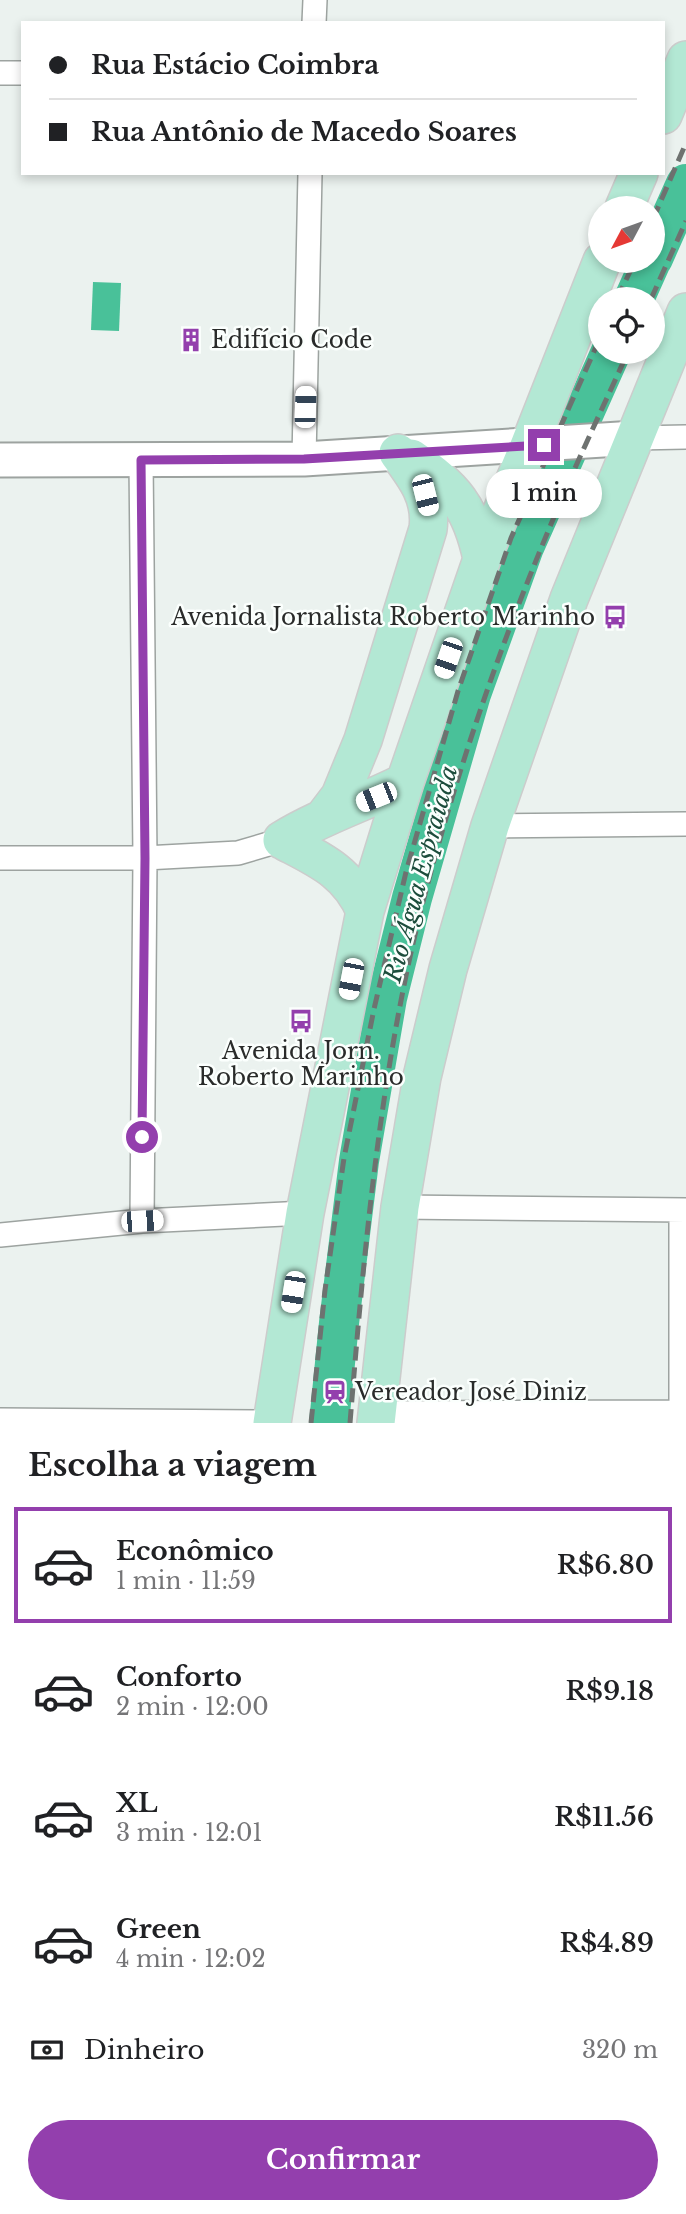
<!DOCTYPE html>
<html lang="pt">
<head>
<meta charset="utf-8">
<style>
  :root { --surface:#fff; --page:#f2f2f2; --text:#202124; --muted:#757577; --line:#e0e0e0; --accent:#933fad }
  body { margin:0; font-family:"Libre Baskerville",serif; background:var(--page); color:var(--text); height:100vh; display:flex; flex-direction:column; font-size:26px; white-space:nowrap }
  * { box-sizing:border-box; margin:0 }
  p { font-size:23px; color:var(--muted) }
  .icon { flex:none; width:38px; height:38px; fill:none; stroke:currentColor; stroke-width:2; stroke-linecap:round; stroke-linejoin:round }
  .map { position:relative; height:1423px; overflow:hidden }
  .panel { display:flex; flex-direction:column; background:var(--surface); flex:1 }
  .panel>* { flex:none }
  .hud { position:absolute; left:21px; top:21px; width:644px; height:154px; border-radius:0px; box-shadow:0 4px 10px #0003; display:grid; align-content:center; height:154px; padding:0 28px; background:var(--surface) }
  .needle { width:46px; rotate:229deg }
  .buttons { position:absolute; left:588px; top:196px; display:grid; gap:14px }
  .buttons a { display:grid; place-items:center; width:77px; height:77px; border-radius:50%; background:var(--surface); box-shadow:0 4px 10px #0003; font-size:35px }
  .end { position:absolute; width:32px; height:32px; margin:-16px; border:9px solid #933fad; background:#fff; box-shadow:0 0 0 4px #fff }
  .from { border-radius:50% }
  .bubble { position:absolute; height:49px; border-radius:24px; background:var(--surface); box-shadow:0 4px 10px #0003; font-size:23px; font-weight:600; line-height:49px; text-align:center }
  .car { position:absolute; width:21px; height:42px; margin:-21px -10px; border-radius:9px; box-shadow:0 0 5px 2px #0007; background:linear-gradient(#fff 24%,#345 0 40%,#fff 0 76%,#345 0 86%,#fff 0) }
  .hud b { display:flex; align-items:center; gap:24px; height:66px; font-size:26px }
  .hud b+b { border-top:2px solid var(--line) }
  .hud i { width:18px; height:18px; background:var(--text) }
  ul { padding:0; list-style:none }
  li { display:flex; align-items:center; gap:21px; height:116px; margin:0 14px 10px; padding:0 14px; border:4px solid transparent; border-radius:0px }
  li div { flex:1 }
  li b { display:block; font-size:26px }
  li em { font-style:normal; font-weight:600 }
  li.current { border-color:var(--accent) }
  li>.icon { width:63px; height:63px; stroke-width:1.5 }
  h2 { padding:0 28px; font-size:32px; line-height:84px }
  .pay { display:flex; align-items:center; gap:18px; height:77px; padding:0 28px; font-size:26px }
  .pay p { margin-inline-start:auto }
  .action { display:flex; gap:14px; margin-top:auto; padding:14px 28px }
  .action a { flex:1; height:80px; border-radius:42px; background:var(--accent); color:#fff; font-size:28px; font-weight:600; line-height:80px; text-align:center }
  .map>svg:first-child { display:block }
</style>
</head>
<body>
<div class="map">
<svg width="686" height="1423" viewBox="0 0 686 1423">
  <rect width="100%" height="100%" fill="#ebf2ef"/>
  <path fill="#49c199" d="M 93,282 L 121,283 L 119,331 L 91,330 Z"/>
  <g fill="none" stroke-linecap="round" stroke-linejoin="round">
    <path stroke="#49c199" stroke-width="40" d="M 653,258 L 686,184
      M 634,299 L 651,261
      M 329,1423 L 339,1323 L 359,1161 L 387,998 L 412,898 L 471,694 L 524,547 L 611,352"/>
    <g stroke="#9da3a0" stroke-width="26">
      <path id="street" d="M 314,23 L 315,0
        M 0,73 L 23,73
        M 635,438 L 686,437
        M 304,459 L 310,173
        M 141,460 L 145,858 L 142,1221
        M 490,826 L 686,824
        M 0,858 L 145,858 L 238,853 L 282,840
        M 400,1207 L 686,1210
        M 0,1235 L 142,1221 L 305,1213
        M 377,1413 L 681,1412
        M 0,1420 L 272,1422
        M 681,1423 L 681,1210"/>
    </g>
    <g stroke="#9da3a0" stroke-width="37">
      <path id="secondary" d="M 0,460 L 304,459 L 635,438"/>
    </g>
    <g stroke="#ccc" stroke-width="40">
      <path id="primary" d="M 663,115 L 686,60
        M 624,208 L 639,173
        M 411,458 C 454,488 471,506 482,559
        M 324,817 L 340,796 L 363,740 L 428,529 C 432,498 416,477 398,453
        M 282,840 C 321,816 364,803 405,782
        M 282,840 C 318,859 348,871 365,911
        M 272,1423 L 305,1213 L 365,911 L 405,782 L 482,559 L 529,446 L 602,261
        M 376,1423 L 400,1207 L 422,1077 L 448,969 L 490,826 L 569,599 L 686,312"/>
    </g>
    <use href="#street" stroke="#fff" stroke-width="23"/>
    <use href="#secondary" stroke="#fff" stroke-width="33"/>
    <use href="#primary" stroke="#b3e8d4" stroke-width="37"/>
    <path stroke="#6e7270" stroke-width="5" stroke-dasharray="14 7" stroke-linecap="butt" d="M 653,219 L 686,143
      M 617,299 L 635,261
      M 651,299 L 686,221
      M 311,1423 L 325,1290 L 344,1158 L 374,1009 L 406,872 L 458,691 L 511,538 L 600,338
      M 350,1423 C 364,1250 380,1071 423,902 C 457,769 503,637 557,510 C 579,457 604,405 628,352"/>
  </g>
  <g fill="none" stroke-linecap="round" stroke-linejoin="round">
    <path stroke="#933fad" stroke-width="9" d="M 142,1137 L 145,858 L 141,460 L 304,459 L 544,445"/>
  </g>
  <defs>
    <g id="building-bare" transform="scale(1.89)"><path d="M-4-6H4V6H1V3H-1V6H-4ZM-2.5-4.3h1.7v1.8h-1.7ZM.8-4.3h1.7v1.8H.8ZM-2.5-1h1.7V.8h-1.7ZM.8-1h1.7V.8H.8Z" fill="#933fad" stroke="#fbfffd" stroke-width="2.5" paint-order="stroke"/></g>
    <g id="bus-bare" transform="scale(1.89)"><path d="M-5-6H5V4H4V6H2V4H-2V6H-4V4H-5ZM-3.5-4V0h7V-4ZM-3.5 1.2v1.5H-2V1.2ZM2 1.2v1.5H3.5V1.2Z" fill="#933fad" stroke="#fbfffd" stroke-width="2.5" paint-order="stroke"/></g>
    <g id="station-bare" transform="scale(1.89)"><path d="M-3-6H3Q5-6 5-4V2Q5 4 3 4L4.5 6H3L1.5 4h-3L-3 6H-4.5L-3 4Q-5 4-5 2V-4Q-5-6-3-6ZM-3.5-4v3h7v-3ZM-3.5 1v1.5H-2V1ZM2 1v1.5H3.5V1Z" fill="#933fad" stroke="#fbfffd" stroke-width="2.5" paint-order="stroke"/></g>
  </defs>
  <g fill-rule="evenodd">
    <use href="#building-bare" x="191" y="340"/>
    <use href="#bus-bare" x="615" y="617"/>
    <use href="#bus-bare" x="301" y="1021"/>
    <use href="#station-bare" x="335" y="1392"/>
  </g>
  <g text-anchor="middle" stroke-width="5" stroke-linejoin="round" paint-order="stroke">
    <g font-size="23" fill="#292b2a" stroke="#fbfffd" text-anchor="start">
      <text x="211" y="348">Edifício Code</text>
      <text x="595" y="625" text-anchor="end">Avenida Jornalista Roberto Marinho</text>
      <text x="301" y="1059" text-anchor="middle">Avenida Jorn.<tspan x="301" dy="26">Roberto Marinho</tspan></text>
      <text x="355" y="1400">Vereador José Diniz</text>
    </g>
    <g font-size="24" font-style="italic" fill="#1c4d3c" stroke="#fbfffd">
      <text transform="translate(421 874) rotate(-75)" y="8">Rio Água Espraiada</text>
    </g>
  </g>
</svg>
<div class="buttons">
<a><svg class="needle" viewBox="-14 -14 28 28"><path d="M0-13l5 13h-10z" fill="#e53935"/><path d="M0 13l5-13h-10z" fill="#757577"/></svg></a>
<a><svg class="icon" aria-label="locate" viewBox="0 0 24 24"><circle cx="12" cy="12" r="6"/><path d="M12 2v4M12 18v4M2 12h4M18 12h4"/></svg></a>
</div>
<i class="end from" style="left:142px;top:1137px"></i>
<i class="end" style="left:544px;top:445px"></i>
<div class="bubble" style="left:486px;top:469px;width:116px">1 min</div>
<i class="car" style="left:305px;top:407px;rotate:2deg"></i>
<i class="car" style="left:425px;top:495px;rotate:166deg"></i>
<i class="car" style="left:448px;top:658px;rotate:199deg"></i>
<i class="car" style="left:376px;top:797px;rotate:248deg"></i>
<i class="car" style="left:351px;top:979px;rotate:191deg"></i>
<i class="car" style="left:142px;top:1221px;rotate:87deg"></i>
<i class="car" style="left:293px;top:1292px;rotate:189deg"></i>
<div class="hud">
<b><i class="from"></i>Rua Estácio Coimbra</b>
<b><i></i>Rua Antônio de Macedo Soares</b>
</div>
</div>
<section class="panel">
<h2>Escolha a viagem</h2>
<ul>
<li class="current"><svg class="icon" aria-label="car" viewBox="0 0 24 24"><path d="M5 17H2v-5l4-1 3-4h7l3 4 3 1v5h-3M9 17h6M6 11h13"/><circle cx="7" cy="17" r="2"/><circle cx="17" cy="17" r="2"/></svg><div><b>Econômico</b><p>1 min · 11:59</p></div><em>R$6.80</em></li>
<li><svg class="icon" aria-label="car" viewBox="0 0 24 24"><path d="M5 17H2v-5l4-1 3-4h7l3 4 3 1v5h-3M9 17h6M6 11h13"/><circle cx="7" cy="17" r="2"/><circle cx="17" cy="17" r="2"/></svg><div><b>Conforto</b><p>2 min · 12:00</p></div><em>R$9.18</em></li>
<li><svg class="icon" aria-label="car" viewBox="0 0 24 24"><path d="M5 17H2v-5l4-1 3-4h7l3 4 3 1v5h-3M9 17h6M6 11h13"/><circle cx="7" cy="17" r="2"/><circle cx="17" cy="17" r="2"/></svg><div><b>XL</b><p>3 min · 12:01</p></div><em>R$11.56</em></li>
<li><svg class="icon" aria-label="car" viewBox="0 0 24 24"><path d="M5 17H2v-5l4-1 3-4h7l3 4 3 1v5h-3M9 17h6M6 11h13"/><circle cx="7" cy="17" r="2"/><circle cx="17" cy="17" r="2"/></svg><div><b>Green</b><p>4 min · 12:02</p></div><em>R$4.89</em></li>
</ul>
<div class="pay"><svg class="icon" aria-label="cash" viewBox="0 0 24 24"><path d="M3 7h18v10H3z"/><circle cx="12" cy="12" r="2"/></svg>Dinheiro<p>320 m</p></div>
<div class="action"><a>Confirmar</a></div>
</section>
</body>
</html>
